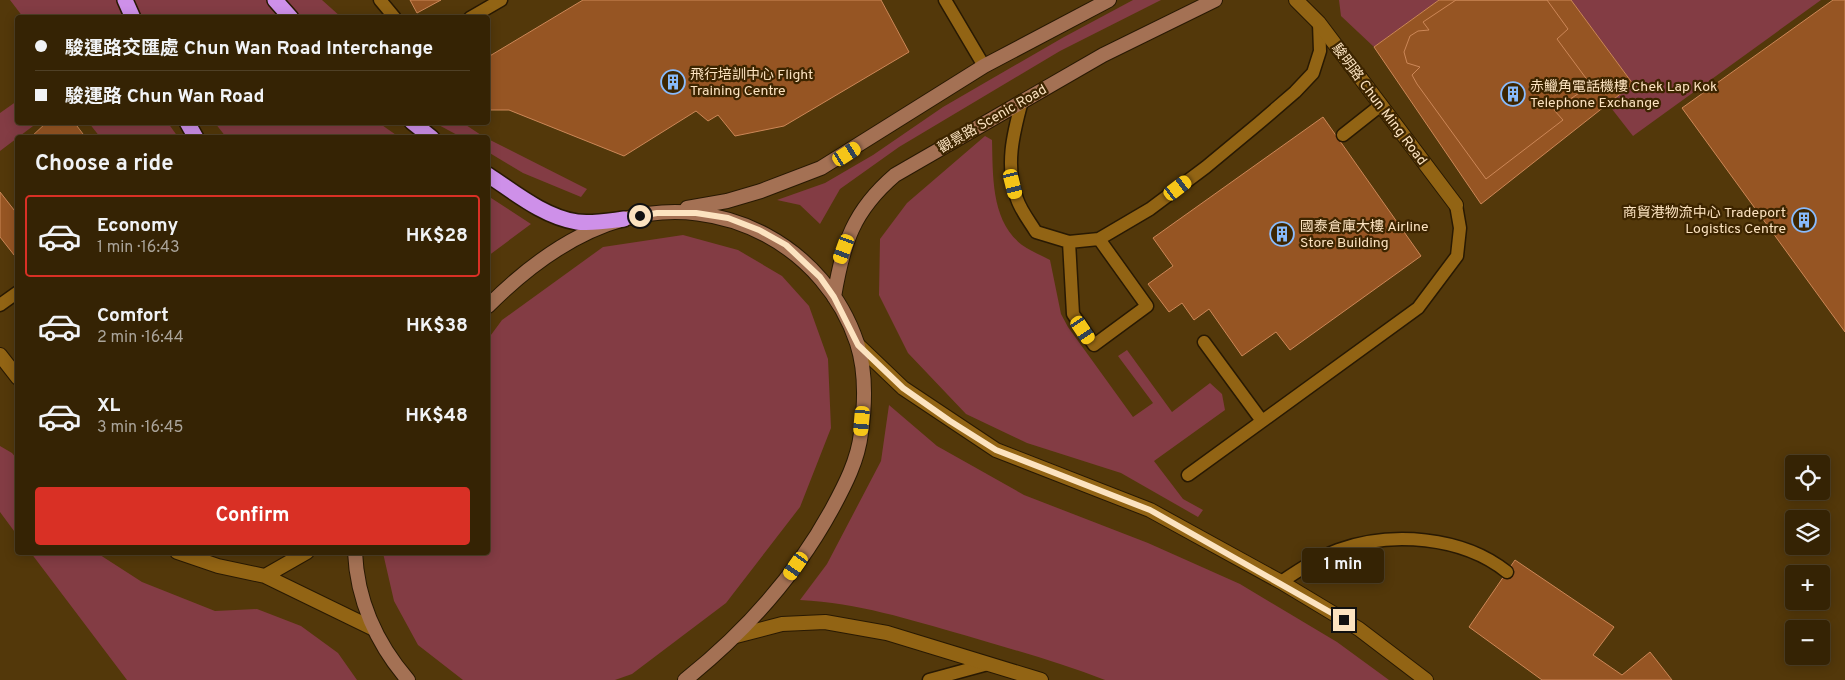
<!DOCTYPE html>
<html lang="en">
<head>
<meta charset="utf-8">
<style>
  :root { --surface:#352304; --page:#3d2b0e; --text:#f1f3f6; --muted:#aaa49a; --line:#4f4026; --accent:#d93025 }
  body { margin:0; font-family:Overpass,"Noto Sans TC",sans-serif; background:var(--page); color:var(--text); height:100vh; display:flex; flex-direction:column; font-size:19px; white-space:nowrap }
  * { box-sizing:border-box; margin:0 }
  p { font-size:16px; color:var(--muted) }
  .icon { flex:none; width:28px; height:28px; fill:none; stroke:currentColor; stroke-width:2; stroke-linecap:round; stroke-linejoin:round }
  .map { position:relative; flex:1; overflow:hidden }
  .drawer { position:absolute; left:15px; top:135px; width:475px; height:420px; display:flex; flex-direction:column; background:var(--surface); border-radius:5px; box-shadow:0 2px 12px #0003,0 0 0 1px var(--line) }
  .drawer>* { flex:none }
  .banner { position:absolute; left:15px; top:15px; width:475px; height:110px; border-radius:5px; box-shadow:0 2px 12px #0003,0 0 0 1px var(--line); display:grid; align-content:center; height:110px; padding:0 20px; background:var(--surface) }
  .buttons { position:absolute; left:1785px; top:455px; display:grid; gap:10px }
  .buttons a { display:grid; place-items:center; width:45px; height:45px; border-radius:5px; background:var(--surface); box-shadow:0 2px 12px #0003,0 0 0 1px var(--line); font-size:25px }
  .end { position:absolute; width:22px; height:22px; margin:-11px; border:6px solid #fce3c0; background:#111; box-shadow:0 0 0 2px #111 }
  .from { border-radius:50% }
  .bubble { position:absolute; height:35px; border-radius:5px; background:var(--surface); box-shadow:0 2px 12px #0003,0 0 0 1px var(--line); font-size:16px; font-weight:700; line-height:35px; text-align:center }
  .car { position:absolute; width:15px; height:30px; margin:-15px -8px; border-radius:6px; box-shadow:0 0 4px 1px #0007; background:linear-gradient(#f5c518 24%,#345 0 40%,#f5c518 0 76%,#345 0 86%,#f5c518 0) }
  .banner b { display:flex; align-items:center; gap:18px; height:48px; font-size:19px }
  .banner b+b { border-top:1px solid var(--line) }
  .banner i { width:12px; height:12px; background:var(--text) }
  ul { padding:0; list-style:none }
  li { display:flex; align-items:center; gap:15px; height:82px; margin:0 10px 8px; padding:0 10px; border:2px solid transparent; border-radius:5px }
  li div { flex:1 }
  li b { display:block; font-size:19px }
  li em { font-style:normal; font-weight:700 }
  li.current { border-color:var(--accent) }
  li>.icon { width:45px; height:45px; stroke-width:1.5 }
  h2 { padding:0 20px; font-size:22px; line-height:60px }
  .action { display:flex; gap:10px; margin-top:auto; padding:10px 20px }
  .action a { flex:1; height:58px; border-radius:5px; background:var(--accent); color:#fff; font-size:20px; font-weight:700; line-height:58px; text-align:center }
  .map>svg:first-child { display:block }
</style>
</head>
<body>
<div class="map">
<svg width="1845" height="680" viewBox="0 0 1845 680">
  <rect width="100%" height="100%" fill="#472f06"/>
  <path fill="#53380a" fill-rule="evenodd" d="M 0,0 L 1845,0 L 1845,680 L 0,680 ZM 18,18 L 488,18 L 488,122 L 18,122 ZM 18,138 L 488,138 L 488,552 L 18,552 ZM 1794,464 L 1821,464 L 1821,491 L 1794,491 ZM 1794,519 L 1821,519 L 1821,546 L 1794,546 ZM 1794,574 L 1821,574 L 1821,601 L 1794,601 ZM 1794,629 L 1821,629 L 1821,656 L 1794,656 Z"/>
  <path fill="#833c44" d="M 10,0 L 322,0 L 341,17 L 23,17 Z
    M 1133,0 L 1161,0 L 1060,51 L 899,147 L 840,189 L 820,224 L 800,205 L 777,200 L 825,183 L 873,155 L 943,107 L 1064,37 Z
    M 1339,0 L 1439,0 L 1374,47 L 1341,16 Z
    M 1571,0 L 1821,0 L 1633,136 L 1608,104 L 1633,84 Z
    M 17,101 L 18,122 L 37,123 L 0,151 L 0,113 Z
    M 89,123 L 168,123 L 178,137 L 100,137 Z
    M 215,123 L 379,123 L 399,137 L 226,137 Z
    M 435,123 L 463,123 L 484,137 L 461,137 Z
    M 985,136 L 992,140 C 993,176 991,221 1022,245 C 1030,251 1041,255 1050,260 L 1061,314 L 1068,327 L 1133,417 L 1153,403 L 1118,356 L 1127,350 L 1172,412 L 1210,383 L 1222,394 L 1225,410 L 1154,461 L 1183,499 L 1203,510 L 1198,517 L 1121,473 L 1027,443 L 966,414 L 908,353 L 879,295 L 880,239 L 907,203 Z
    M 488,139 L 587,189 L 581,197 L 523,173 L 488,152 Z
    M 488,196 L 531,224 L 488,256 Z
    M 683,235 L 738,250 L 782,276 L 809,306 L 828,359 L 831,428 L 800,507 L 726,603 L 632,674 L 615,680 L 463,680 L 418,645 L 394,601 L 383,553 L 488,552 L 488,339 L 502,320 L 603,247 Z
    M 889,405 L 937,446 L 1024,495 L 1148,543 L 1240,584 L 1337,642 L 1389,680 L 1105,680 C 1059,662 1011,649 964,635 C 907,619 859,603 800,600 L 827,564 L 881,461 Z
    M 0,446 L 12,453 L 17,459 L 17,535 L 0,512 Z
    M 31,553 L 97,553 L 142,582 L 215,611 L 257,609 L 301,626 L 338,653 L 357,680 L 127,680 Z"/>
  <path fill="#965523" stroke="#cc8757" d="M 410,0 L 441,0 L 417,13 Z
    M 583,0 L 881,0 L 909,52 L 784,126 L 735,136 L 718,115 L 708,121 L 696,111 L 624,156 L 509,110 L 489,110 L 488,107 L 488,57 Z
    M 1439,0 L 1571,0 L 1633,84 L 1481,204 L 1374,47 Z
    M 1456,0 L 1547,0 L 1568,29 L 1557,39 L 1591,85 L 1554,110 L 1563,120 L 1486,179 L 1417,84 L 1412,75 L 1420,67 L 1407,63 L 1404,52 L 1410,36 L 1418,31 L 1429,30 L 1423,22 Z
    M 1833,0 L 1845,0 L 1845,332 L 1682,108 Z
    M 1323,117 L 1421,256 L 1290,350 L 1276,332 L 1242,356 L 1209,309 L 1194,320 L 1182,303 L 1169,312 L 1148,284 L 1173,266 L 1153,238 Z
    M 47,122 L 74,122 L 86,138 L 30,138 Z
    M 0,192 L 18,215 L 18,260 L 0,237 Z
    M 1515,560 L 1614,627 L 1593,655 L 1622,675 L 1650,652 L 1672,680 L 1542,680 L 1469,627 Z"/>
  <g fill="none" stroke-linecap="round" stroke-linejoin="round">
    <g stroke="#281903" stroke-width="15">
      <path id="service" d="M 380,0 L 395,18
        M 945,0 L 984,66
        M 470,18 L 501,0
        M 1022,101 C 1013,134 1005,166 1017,199 C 1021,211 1030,222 1036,232 L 1069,242 L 1099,239 L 1150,209 L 1206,167 L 1259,123 L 1295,92 L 1313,73 L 1320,51 L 1319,23
        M 1343,135 L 1381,105
        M 1069,242 L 1073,314 L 1094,345 L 1147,306 L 1099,239
        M 0,305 L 18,292
        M 1204,342 L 1262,421
        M 1188,475 L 1418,308 L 1457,256 L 1460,228 L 1456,205
        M 1281,582 C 1299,570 1317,558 1338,550 C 1391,531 1462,536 1507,572
        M 929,680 L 988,664"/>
    </g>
    <g stroke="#281903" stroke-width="16">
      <path id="minor" d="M 1296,0 L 1319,23 L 1456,205
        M 0,355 L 18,378
        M 177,552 L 218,566 L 265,576 L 374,629
        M 265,576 L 307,552"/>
    </g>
    <g stroke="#281903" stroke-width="16">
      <path id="tertiary" d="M 858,345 L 903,388 L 996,450 L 1150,510 L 1281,582 L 1359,629 L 1426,680
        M 736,636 L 782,624 L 825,622 L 887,633 L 1041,680"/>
    </g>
    <g stroke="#281903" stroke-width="16">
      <path id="secondary" d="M 687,208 L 727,201 L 761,191 L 821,168 L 984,66 L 1109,0
        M 834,297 C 843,243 853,211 895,175 L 1103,55 L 1215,0
        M 488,306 C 525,269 572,233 624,219 C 723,192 825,247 857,343 C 866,371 865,405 861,433 C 858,460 845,485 832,509 C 795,577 745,632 685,680
        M 355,552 C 357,600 377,644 408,680"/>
    </g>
    <g stroke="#281903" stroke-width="18">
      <path id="motorway" d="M 125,0 L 133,18
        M 275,0 L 291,18
        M 187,122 L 196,138
        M 412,122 L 432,138
        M 488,175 C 514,192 544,217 577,222 C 592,224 608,221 624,219"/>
    </g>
    <use href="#service" stroke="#926414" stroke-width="12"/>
    <use href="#minor" stroke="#926414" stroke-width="14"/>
    <use href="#tertiary" stroke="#926414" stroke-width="14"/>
    <use href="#secondary" stroke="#a47154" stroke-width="14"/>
    <use href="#motorway" stroke="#ce90e9" stroke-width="15"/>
  </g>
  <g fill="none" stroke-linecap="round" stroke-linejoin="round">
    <path stroke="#fce3c0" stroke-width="6" d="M 640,216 L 657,213 L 696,213 L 728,218 L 759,230 L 786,245 L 820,277 L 834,297 L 858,345 L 903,388 L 950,421 L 996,450 L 1150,510 L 1344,620"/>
  </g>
  <defs>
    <g id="building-ring" transform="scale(1.25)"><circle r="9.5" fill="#3d2500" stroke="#88bbfc" stroke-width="1.5"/><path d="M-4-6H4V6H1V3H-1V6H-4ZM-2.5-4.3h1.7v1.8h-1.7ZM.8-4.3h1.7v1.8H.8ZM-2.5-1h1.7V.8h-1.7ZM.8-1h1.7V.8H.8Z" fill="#88bbfc"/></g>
  </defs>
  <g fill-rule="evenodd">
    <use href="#building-ring" x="673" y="82"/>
    <use href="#building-ring" x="1513" y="94"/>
    <use href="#building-ring" x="1804" y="220"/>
    <use href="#building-ring" x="1282" y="234"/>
  </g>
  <g text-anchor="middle" stroke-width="4.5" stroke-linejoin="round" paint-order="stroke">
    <g font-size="14" fill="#fce3c0" stroke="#3d2500" text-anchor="start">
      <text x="690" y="79">飛行培訓中心 Flight<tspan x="690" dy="16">Training Centre</tspan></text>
      <text x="1530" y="91">赤鱲角電話機樓 Chek Lap Kok<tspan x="1530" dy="16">Telephone Exchange</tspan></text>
      <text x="1786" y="217" text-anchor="end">商貿港物流中心 Tradeport<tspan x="1786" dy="16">Logistics Centre</tspan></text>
      <text x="1300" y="231">國泰倉庫大樓 Airline<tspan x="1300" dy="16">Store Building</tspan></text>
    </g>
    <g font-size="14" fill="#fce3c0" stroke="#3d2500">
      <text transform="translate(1380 104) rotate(53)" y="5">駿明路 Chun Ming Road</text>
      <text transform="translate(992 118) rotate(-30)" y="5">觀景路 Scenic Road</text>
    </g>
  </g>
</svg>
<div class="buttons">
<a><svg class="icon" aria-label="locate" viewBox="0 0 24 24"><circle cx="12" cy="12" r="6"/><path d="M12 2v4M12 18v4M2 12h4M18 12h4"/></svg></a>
<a><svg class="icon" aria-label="layers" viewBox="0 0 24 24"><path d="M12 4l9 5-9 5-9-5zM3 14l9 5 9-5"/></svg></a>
<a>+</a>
<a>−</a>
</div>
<i class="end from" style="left:640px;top:216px"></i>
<i class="end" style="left:1344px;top:620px"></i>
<div class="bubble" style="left:1302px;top:548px;width:82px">1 min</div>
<i class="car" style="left:847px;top:154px;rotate:57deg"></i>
<i class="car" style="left:1013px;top:184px;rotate:166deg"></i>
<i class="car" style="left:1178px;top:188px;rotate:53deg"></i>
<i class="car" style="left:844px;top:249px;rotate:200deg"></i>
<i class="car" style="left:1083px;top:330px;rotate:146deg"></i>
<i class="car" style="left:862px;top:421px;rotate:185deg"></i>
<i class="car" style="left:796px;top:566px;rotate:215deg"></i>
<div class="banner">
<b><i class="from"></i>駿運路交匯處 Chun Wan Road Interchange</b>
<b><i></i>駿運路 Chun Wan Road</b>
</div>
<section class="drawer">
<h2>Choose a ride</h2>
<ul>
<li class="current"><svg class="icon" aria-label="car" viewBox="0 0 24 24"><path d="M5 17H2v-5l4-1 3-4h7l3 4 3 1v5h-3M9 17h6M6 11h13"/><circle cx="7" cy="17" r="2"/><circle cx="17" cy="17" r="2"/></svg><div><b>Economy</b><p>1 min · 16:43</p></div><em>HK$28</em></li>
<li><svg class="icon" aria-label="car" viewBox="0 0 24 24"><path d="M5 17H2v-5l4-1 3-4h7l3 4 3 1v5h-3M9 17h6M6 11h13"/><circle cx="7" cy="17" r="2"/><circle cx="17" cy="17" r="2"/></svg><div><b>Comfort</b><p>2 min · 16:44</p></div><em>HK$38</em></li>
<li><svg class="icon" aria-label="car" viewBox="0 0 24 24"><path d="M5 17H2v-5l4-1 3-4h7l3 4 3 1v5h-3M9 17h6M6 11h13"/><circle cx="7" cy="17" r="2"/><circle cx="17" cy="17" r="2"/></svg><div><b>XL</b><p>3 min · 16:45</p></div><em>HK$48</em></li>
</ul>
<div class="action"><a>Confirm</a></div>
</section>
</div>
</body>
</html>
